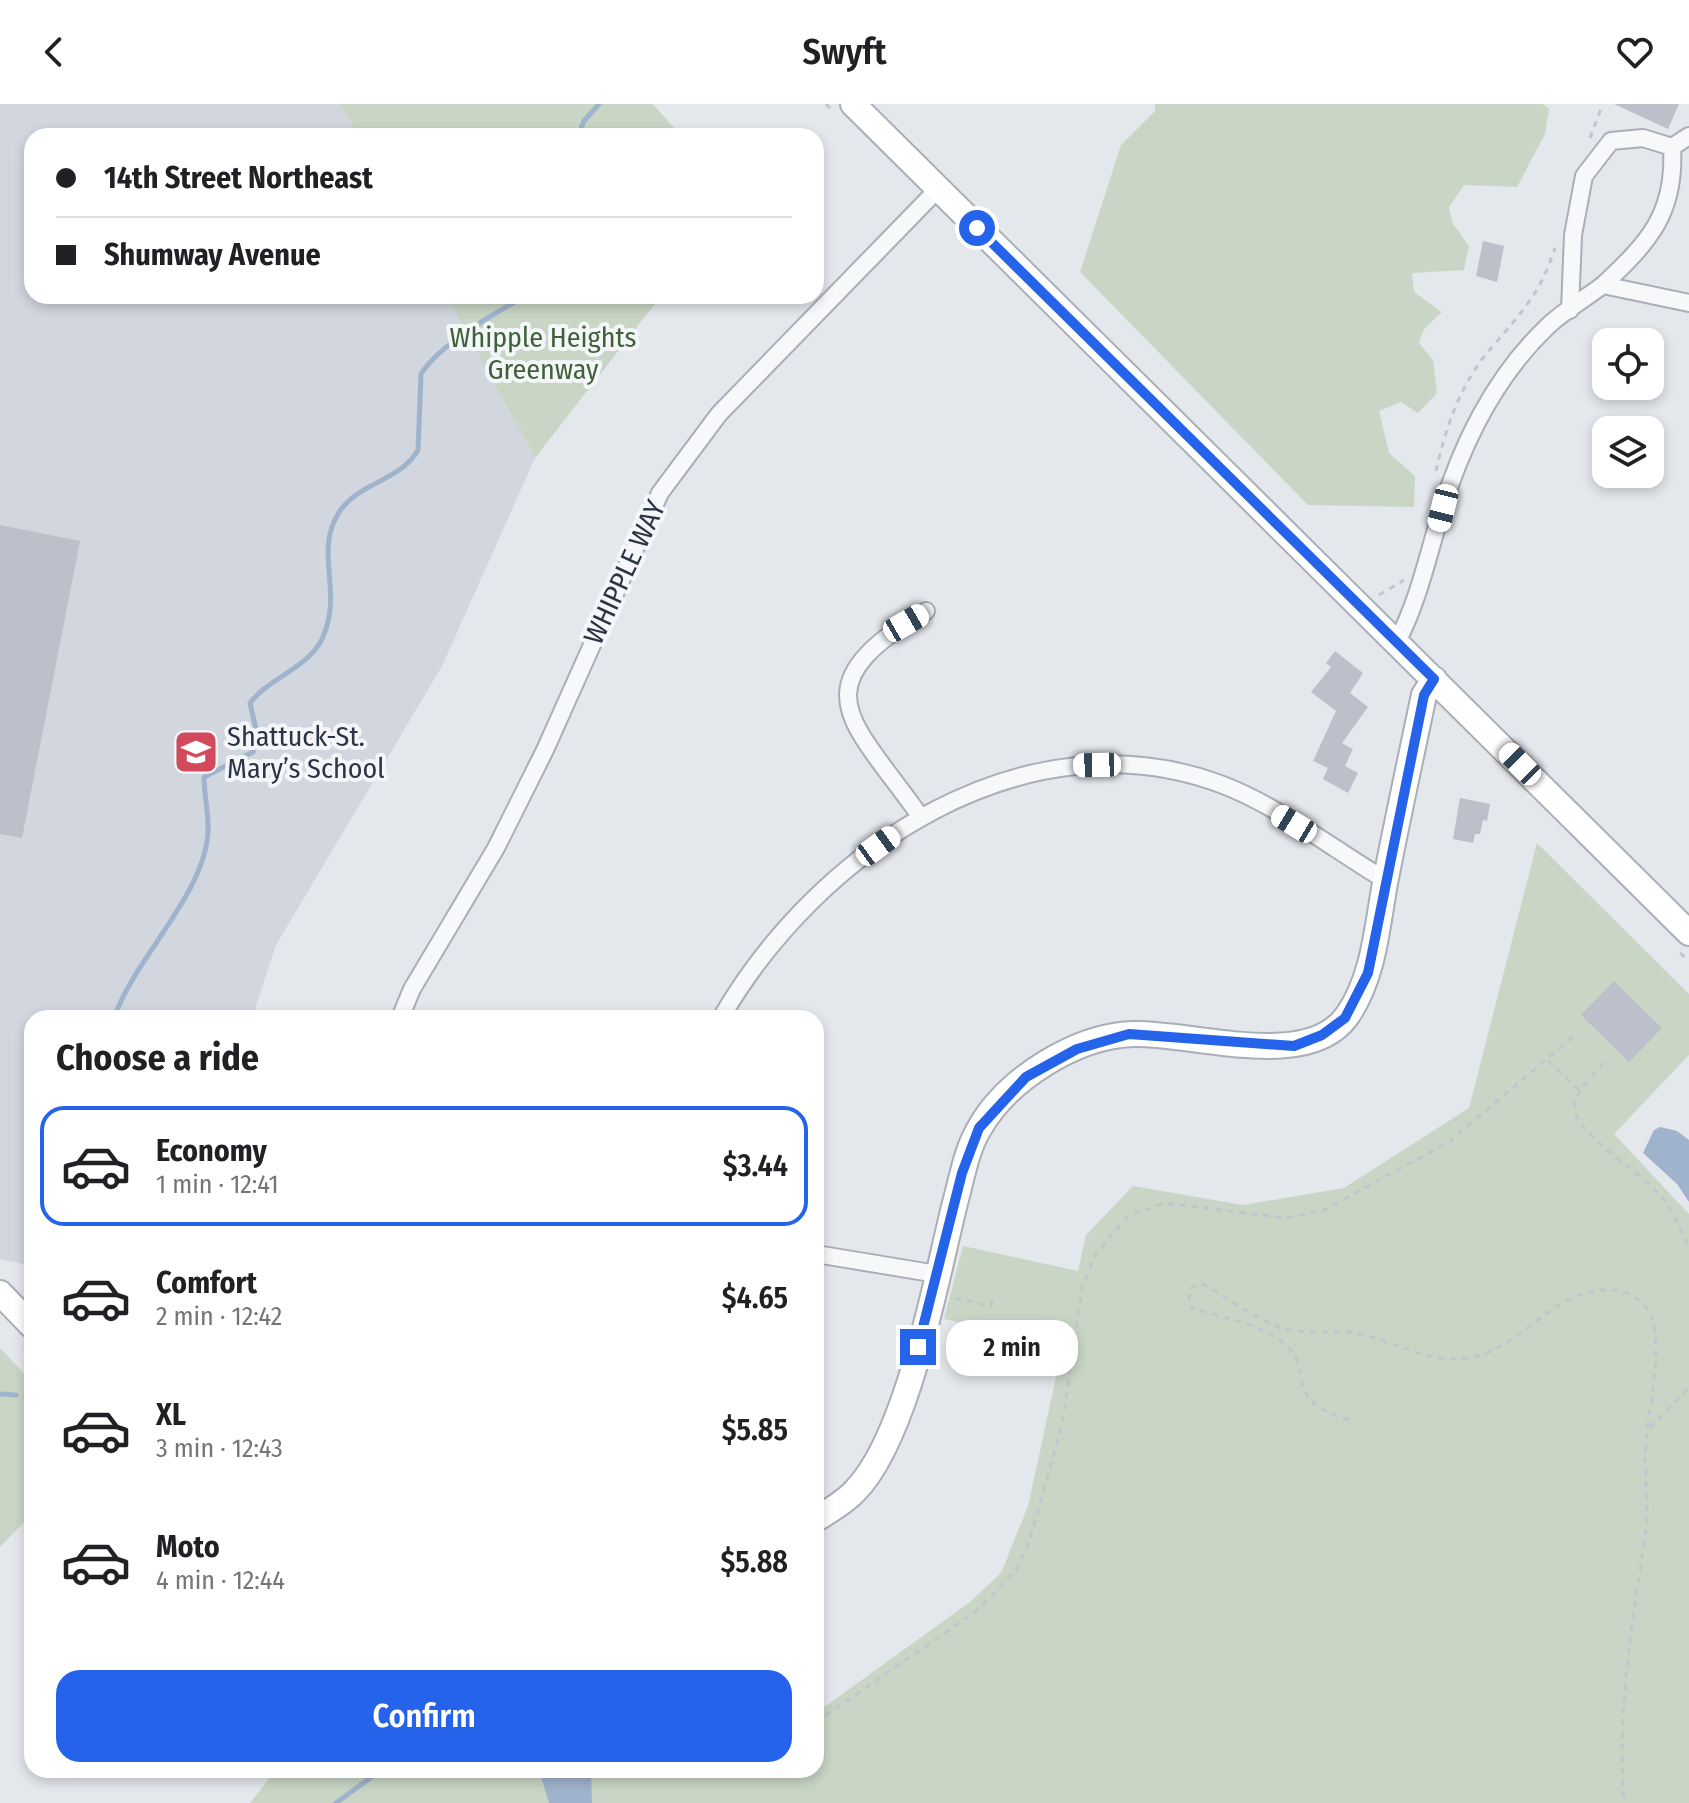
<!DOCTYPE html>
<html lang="en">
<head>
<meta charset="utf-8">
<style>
  :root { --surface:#fff; --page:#f2f2f2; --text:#202124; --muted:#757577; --line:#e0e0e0; --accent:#2563eb }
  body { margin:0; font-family:"Fira Sans Condensed",sans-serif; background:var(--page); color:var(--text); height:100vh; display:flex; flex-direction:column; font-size:30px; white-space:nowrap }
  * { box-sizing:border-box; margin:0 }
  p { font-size:26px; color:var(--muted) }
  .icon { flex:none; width:44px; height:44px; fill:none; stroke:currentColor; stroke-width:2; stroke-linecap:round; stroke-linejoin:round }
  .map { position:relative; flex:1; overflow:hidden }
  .sheet { position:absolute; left:24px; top:906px; width:800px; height:768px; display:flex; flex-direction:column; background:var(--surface); border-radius:24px; box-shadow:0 4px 12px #0003 }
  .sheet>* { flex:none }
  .banner { position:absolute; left:24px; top:24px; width:800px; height:176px; border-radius:24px; box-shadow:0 4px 12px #0003; display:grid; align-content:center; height:176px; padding:0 32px; background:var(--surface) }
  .controls { position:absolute; left:1592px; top:224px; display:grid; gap:16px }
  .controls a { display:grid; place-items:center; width:72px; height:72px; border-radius:16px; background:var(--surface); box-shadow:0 4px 12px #0003; font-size:40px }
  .end { position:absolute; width:36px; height:36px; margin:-18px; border:10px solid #2563eb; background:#fff; box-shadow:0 0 0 4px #fff }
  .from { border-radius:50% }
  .bubble { position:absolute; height:56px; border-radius:24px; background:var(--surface); box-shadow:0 4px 12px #0003; font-size:26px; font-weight:600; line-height:56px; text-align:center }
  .car { position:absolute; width:24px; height:48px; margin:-24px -12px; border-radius:10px; box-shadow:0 0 6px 2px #0007; background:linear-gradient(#fff 24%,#345 0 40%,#fff 0 76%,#345 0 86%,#fff 0) }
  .banner b { display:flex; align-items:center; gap:28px; height:76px; font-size:30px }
  .banner b+b { border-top:2px solid var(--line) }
  .banner i { width:20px; height:20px; background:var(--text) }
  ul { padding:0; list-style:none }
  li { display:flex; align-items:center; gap:24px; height:120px; margin:0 16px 12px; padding:0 16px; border:4px solid transparent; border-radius:24px }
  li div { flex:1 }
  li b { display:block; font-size:30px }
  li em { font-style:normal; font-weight:600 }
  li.on { border-color:var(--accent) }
  li>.icon { width:72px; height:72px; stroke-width:1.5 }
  h2 { padding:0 32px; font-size:36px; line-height:96px }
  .primary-button { display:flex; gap:16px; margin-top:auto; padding:16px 32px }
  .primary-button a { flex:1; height:92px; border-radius:24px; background:var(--accent); color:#fff; font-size:32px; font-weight:600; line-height:92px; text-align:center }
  header { display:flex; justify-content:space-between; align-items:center; height:104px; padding:0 32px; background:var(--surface); font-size:36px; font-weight:600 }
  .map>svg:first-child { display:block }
</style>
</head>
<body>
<header><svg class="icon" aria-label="back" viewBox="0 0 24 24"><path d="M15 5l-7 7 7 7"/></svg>Swyft<svg class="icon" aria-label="heart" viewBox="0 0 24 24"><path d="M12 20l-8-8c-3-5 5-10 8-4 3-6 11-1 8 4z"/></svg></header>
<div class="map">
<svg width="1689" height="1699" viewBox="0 0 1689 1699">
  <rect width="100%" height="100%" fill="#e4e7ec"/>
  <path fill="#d2d6de" d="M 0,0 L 340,0 L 358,32 L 32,32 L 32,192 L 446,192 L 535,354 L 442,562 L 276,841 L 252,914 L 32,914 L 32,1162 L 0,1155 Z"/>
  <path fill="#c9d6c5" d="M 340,0 L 653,0 L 681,32 L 358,32 Z
    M 1155,0 L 1543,0 L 1549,5 L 1545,30 L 1517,83 L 1464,81 L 1449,103 L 1453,120 L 1469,142 L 1464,166 L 1412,169 L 1414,188 L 1442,208 L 1424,225 L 1419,239 L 1433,256 L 1437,289 L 1418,309 L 1401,298 L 1379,307 L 1389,349 L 1415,372 L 1414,403 L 1308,401 L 1080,168 L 1121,41 L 1155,7 Z
    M 446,192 L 661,192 L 535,354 Z
    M 1537,739 L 1689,890 L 1689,951 L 1614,1030 L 1689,1110 L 1689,1699 L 250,1699 L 276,1666 L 816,1666 L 816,1609 L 970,1498 L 1001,1469 L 1028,1402 L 1063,1241 L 944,1215 L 963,1142 L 1078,1167 L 1086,1131 L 1133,1082 L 1243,1101 L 1344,1084 L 1469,1004 Z
    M 0,1244 L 32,1278 L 32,1410 L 0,1443 Z"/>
  <path fill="#9fb4cc" d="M 1660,1023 L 1677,1027 L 1689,1036 L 1689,1098 L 1677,1080 L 1643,1049 L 1654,1026 Z
    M 539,1666 L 591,1666 L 592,1699 L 549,1699 Z"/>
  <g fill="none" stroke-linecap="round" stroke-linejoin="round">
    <path stroke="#9fb4cc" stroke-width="5" d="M 578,32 L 584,17 L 599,0
      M 114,914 C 134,855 205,790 208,728 C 209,710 204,692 204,673 L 253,648 L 257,630 L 250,599 C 269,574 309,563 322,535 C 344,488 314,449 338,410 C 357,378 400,378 418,346 L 421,270 C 439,241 495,209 525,192
      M 0,1290 L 16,1291
      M 336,1699 L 381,1666"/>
  </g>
  <path fill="#bbc0ca" d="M 1614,0 L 1679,0 L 1668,25 Z
    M 1483,137 L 1504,142 L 1497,178 L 1476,172 Z
    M 0,421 L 80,437 L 22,734 L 0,730 Z
    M 1335,547 L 1363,569 L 1350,589 L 1368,603 L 1342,639 L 1353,645 L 1345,662 L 1358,669 L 1348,689 L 1323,675 L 1328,664 L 1313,657 L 1336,607 L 1311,588 L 1331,563 L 1326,559 Z
    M 1460,694 L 1490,700 L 1487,717 L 1483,716 L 1480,730 L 1475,730 L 1473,739 L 1453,735 Z
    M 1614,877 L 1662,924 L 1629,958 L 1581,911 Z"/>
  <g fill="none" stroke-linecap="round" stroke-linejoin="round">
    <g stroke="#a9aeb7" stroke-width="20">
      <path id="street" d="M 1603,181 C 1649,138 1676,109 1672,43
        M 1570,206 L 1573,131 L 1584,72 L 1611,37 L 1643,34 L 1672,43 L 1689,32
        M 1397,538 C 1419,495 1428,451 1442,405 C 1463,337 1497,270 1549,221 C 1565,206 1586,194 1603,181 L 1689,199
        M 920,712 C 852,616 797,583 926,507
        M 400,914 L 412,885 L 496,744 L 545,646 L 660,389 L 719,310 L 938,85
        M 721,914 C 818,746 1026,606 1223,681 C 1278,702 1335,746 1385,776
        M 816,1150 L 937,1170"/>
    </g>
    <g stroke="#a9aeb7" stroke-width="28">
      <path id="secondary" d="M 853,0 L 1689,829
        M 0,1189 L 32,1222
        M 816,1415 C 829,1407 844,1399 855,1387 C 908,1333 936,1175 955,1099 C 962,1074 966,1047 979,1025 C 1007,975 1076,932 1133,930 C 1192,928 1307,968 1347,912 C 1375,872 1377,820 1386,774 C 1398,713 1411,652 1424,591 L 1434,575"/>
    </g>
    <path stroke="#c2c5cb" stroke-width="3" stroke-dasharray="6 6" stroke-linecap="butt" d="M 826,0 L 832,6
      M 1590,34 L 1602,2
      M 1436,367 C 1446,322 1461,278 1492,243 C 1522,208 1540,190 1555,144
      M 1379,491 L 1404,476
      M 1680,849 L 1689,857
      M 1548,957 L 1580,987
      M 1603,959 C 1593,972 1574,987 1575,1005 C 1575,1030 1645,1070 1664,1096 C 1674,1110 1682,1129 1689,1145
      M 955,1194 L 991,1202 L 993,1195
      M 24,1242 L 32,1250
      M 1349,1316 C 1280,1296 1315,1266 1285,1240 C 1260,1219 1222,1214 1192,1204 L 1188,1198 L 1192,1183 L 1203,1180 C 1227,1193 1251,1212 1277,1222 C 1301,1232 1329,1225 1355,1229 C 1399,1237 1437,1267 1484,1250 C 1524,1235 1556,1190 1600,1186 C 1626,1184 1649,1195 1654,1222 C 1660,1261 1650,1298 1646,1337 C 1643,1369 1650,1401 1645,1434 C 1631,1522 1617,1609 1624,1699
      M 1650,1324 L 1689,1283
      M 816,1618 L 978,1506 L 1017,1465 L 1029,1438 L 1062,1321 L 1082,1184 L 1095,1151 L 1128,1112 L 1165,1099 L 1285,1114 L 1322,1107 L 1449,1038 L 1575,931"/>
    <use href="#street" stroke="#f7f8fa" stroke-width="16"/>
    <use href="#secondary" stroke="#fff" stroke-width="24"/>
  </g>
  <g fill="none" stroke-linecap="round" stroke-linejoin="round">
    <path stroke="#2563eb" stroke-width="10" d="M 918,1243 L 962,1069 L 979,1024 L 1026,973 L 1077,945 L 1129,930 L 1294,942 L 1322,931 L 1345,914 L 1368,869 L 1424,591 L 1434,575 L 977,124"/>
  </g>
  <defs>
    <g id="school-square" transform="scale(2.3)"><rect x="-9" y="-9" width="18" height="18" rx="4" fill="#d1495b" stroke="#f4f6f9"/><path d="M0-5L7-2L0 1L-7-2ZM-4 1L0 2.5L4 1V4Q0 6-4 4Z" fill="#fff"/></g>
  </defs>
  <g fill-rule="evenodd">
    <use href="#school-square" x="196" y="648"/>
  </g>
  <g text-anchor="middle" stroke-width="8" stroke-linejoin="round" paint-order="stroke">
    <g font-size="28" fill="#3f6138" stroke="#f4f6f9">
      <text x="543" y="243">Whipple Heights<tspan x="543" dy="32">Greenway</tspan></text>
    </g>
    <g font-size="28" fill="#2b3445" stroke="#f4f6f9">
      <text transform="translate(624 468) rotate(-65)" y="10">WHIPPLE WAY</text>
    </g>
    <g font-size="28" fill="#2b3445" stroke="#f4f6f9" text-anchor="start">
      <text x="227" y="642">Shattuck-St.<tspan x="227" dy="32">Mary’s School</tspan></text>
    </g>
  </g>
</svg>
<div class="controls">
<a><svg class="icon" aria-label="locate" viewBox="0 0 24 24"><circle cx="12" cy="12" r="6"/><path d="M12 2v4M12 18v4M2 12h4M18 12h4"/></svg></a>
<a><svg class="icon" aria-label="layers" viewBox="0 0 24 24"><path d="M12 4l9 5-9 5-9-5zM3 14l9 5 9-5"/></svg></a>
</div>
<i class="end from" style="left:977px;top:124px"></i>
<i class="end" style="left:918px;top:1243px"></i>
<div class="bubble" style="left:946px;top:1216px;width:132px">2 min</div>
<i class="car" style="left:1443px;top:404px;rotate:194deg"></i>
<i class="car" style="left:906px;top:519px;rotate:60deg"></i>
<i class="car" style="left:1520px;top:660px;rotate:315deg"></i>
<i class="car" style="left:1097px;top:661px;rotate:269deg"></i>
<i class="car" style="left:1294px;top:720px;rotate:301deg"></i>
<i class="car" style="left:878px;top:742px;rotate:54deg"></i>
<div class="banner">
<b><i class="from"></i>14th Street Northeast</b>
<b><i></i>Shumway Avenue</b>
</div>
<section class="sheet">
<h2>Choose a ride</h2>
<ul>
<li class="on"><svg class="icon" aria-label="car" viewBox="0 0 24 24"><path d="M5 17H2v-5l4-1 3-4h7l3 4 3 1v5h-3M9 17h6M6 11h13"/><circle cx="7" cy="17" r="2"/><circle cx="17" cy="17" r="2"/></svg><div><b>Economy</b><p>1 min · 12:41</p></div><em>$3.44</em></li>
<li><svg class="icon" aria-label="car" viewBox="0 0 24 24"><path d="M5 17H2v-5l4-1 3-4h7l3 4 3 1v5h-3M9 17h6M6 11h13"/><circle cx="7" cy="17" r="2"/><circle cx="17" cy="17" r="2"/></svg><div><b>Comfort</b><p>2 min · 12:42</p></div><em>$4.65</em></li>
<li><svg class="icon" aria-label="car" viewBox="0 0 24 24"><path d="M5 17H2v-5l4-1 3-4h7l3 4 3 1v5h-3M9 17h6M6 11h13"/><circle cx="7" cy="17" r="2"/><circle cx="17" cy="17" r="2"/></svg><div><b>XL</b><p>3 min · 12:43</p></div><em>$5.85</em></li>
<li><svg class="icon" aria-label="car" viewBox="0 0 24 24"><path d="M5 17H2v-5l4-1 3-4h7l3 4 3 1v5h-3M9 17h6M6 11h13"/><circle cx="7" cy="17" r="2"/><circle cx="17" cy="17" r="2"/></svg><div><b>Moto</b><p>4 min · 12:44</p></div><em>$5.88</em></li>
</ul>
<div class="primary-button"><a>Confirm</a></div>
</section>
</div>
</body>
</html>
